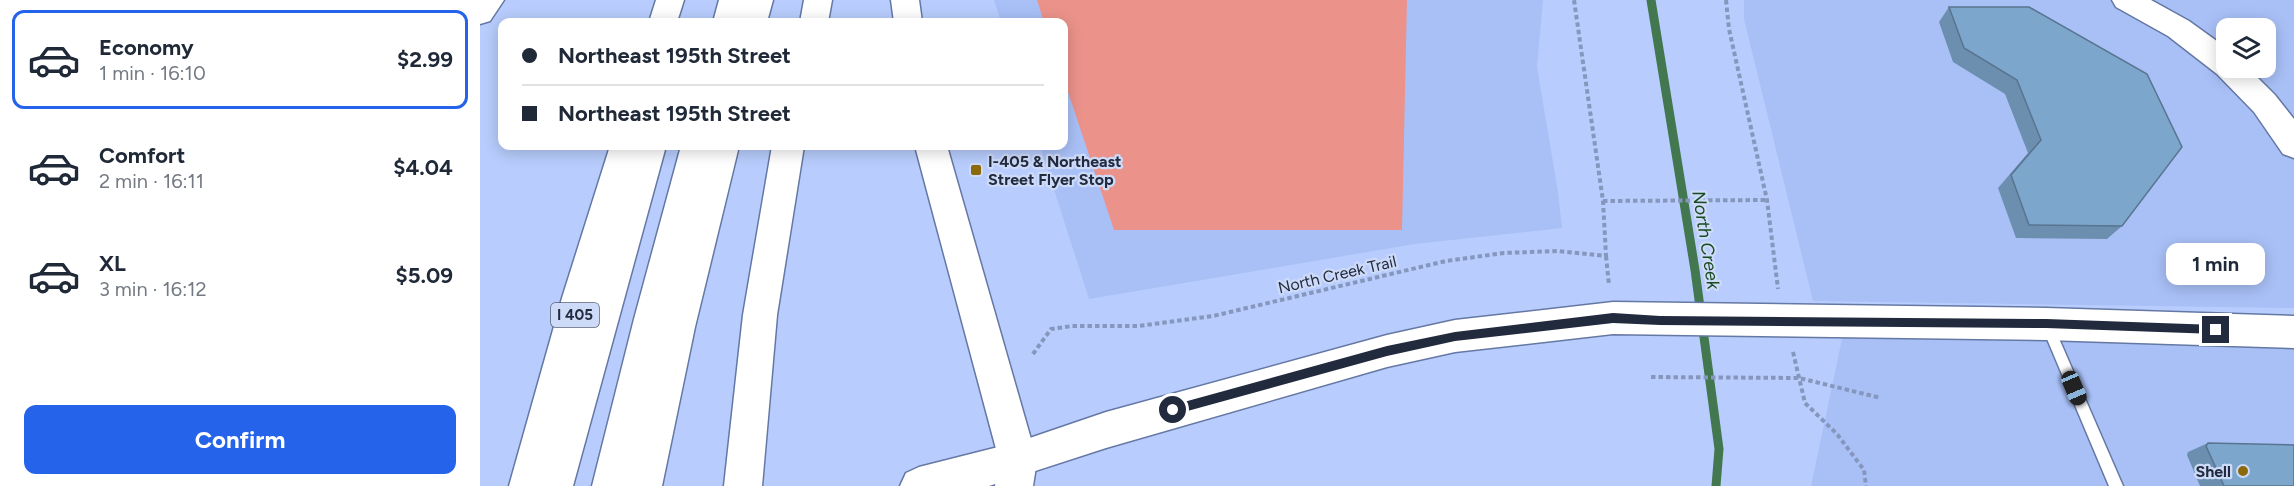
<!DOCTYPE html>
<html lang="en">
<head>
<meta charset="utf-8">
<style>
  :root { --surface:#fff; --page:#f2f2f3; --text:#1f2937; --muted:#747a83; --line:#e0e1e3; --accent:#2563eb }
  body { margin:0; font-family:Figtree,sans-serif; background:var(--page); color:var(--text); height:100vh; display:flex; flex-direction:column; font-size:22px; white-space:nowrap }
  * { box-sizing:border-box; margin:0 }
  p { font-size:20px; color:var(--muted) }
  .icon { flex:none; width:33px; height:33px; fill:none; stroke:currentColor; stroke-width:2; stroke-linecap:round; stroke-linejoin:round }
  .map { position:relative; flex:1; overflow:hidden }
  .side { display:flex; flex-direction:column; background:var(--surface); width:480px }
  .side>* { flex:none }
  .top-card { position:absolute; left:18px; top:18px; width:570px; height:132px; border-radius:12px; box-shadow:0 3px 15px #0003; display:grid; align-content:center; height:132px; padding:0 24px; background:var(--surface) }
  .tools { position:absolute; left:1736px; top:18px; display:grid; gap:12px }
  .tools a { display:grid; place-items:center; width:60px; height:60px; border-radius:12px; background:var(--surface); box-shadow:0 3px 15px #0003; font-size:30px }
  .end { position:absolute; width:27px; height:27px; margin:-14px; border:8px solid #222a3d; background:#fff; box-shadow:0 0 0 3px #fff }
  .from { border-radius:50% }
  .bubble { position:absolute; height:42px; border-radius:12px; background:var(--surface); box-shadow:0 3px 15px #0003; font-size:20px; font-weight:700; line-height:42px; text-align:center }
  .car { position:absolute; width:18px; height:36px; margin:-18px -9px; border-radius:8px; box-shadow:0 0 4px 2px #0007; background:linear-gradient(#222 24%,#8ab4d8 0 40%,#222 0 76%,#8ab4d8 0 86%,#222 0) }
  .top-card b { display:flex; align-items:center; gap:21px; height:57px; font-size:22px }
  .top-card b+b { border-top:2px solid var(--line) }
  .top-card i { width:15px; height:15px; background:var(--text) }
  ul { padding:10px 0 0; list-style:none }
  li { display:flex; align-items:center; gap:18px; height:99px; margin:0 12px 9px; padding:0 12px; border:3px solid transparent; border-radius:12px }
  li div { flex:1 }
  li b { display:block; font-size:22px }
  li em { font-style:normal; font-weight:700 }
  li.selected { border-color:var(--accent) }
  li>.icon { width:54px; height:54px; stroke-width:1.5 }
  .action { display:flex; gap:12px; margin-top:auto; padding:12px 24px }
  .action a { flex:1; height:69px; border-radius:12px; background:var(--accent); color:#fff; font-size:24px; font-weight:700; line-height:69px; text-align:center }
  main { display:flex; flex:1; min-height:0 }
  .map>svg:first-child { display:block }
</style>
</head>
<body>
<main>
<section class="side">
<ul>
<li class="selected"><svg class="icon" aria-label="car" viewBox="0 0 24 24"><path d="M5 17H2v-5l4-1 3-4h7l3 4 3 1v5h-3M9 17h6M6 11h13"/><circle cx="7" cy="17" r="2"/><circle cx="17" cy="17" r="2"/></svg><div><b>Economy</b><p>1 min · 16:10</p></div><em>$2.99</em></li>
<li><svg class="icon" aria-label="car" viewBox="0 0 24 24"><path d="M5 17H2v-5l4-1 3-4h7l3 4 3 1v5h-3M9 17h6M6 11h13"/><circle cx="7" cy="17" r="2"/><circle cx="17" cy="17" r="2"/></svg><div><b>Comfort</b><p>2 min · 16:11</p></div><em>$4.04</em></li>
<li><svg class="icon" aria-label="car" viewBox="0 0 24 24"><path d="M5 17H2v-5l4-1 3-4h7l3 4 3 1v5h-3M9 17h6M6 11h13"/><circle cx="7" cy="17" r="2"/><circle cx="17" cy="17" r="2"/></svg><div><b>XL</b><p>3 min · 16:12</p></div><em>$5.09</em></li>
</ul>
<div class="action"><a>Confirm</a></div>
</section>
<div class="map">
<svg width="1814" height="486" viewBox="0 0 1814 486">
  <rect width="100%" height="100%" fill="#b8cdfd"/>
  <path fill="#a9c0f7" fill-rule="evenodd" d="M 514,0 L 1063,0 L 1057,67 L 1078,192 L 1082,228 L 935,244 L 609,299 L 560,146 L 584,146 L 584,22 L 521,22 Z
    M 1264,0 L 1814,0 L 1814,308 L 1333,301 L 1264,19 ZM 1746,28 L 1785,28 L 1785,68 L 1746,68 Z
    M 1366,320 L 1814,332 L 1814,486 L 1331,486 Z"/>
  <path fill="#eb938a" d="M 557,0 L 927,0 L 922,230 L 634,230 L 584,80 L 584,22 L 564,22 Z"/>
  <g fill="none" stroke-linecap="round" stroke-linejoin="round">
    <path stroke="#42774f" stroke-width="9" d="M 1171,0 L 1215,270 L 1239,449 L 1236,486"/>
    <g stroke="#6578a4" stroke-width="3">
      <path id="lane" d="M 1568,321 L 1572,323 L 1574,327 L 1643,486 L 1629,486 L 1562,327 L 1564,323 Z"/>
    </g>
    <g stroke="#6578a4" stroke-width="3">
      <path id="secondary" d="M 1632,0 L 1671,0 L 1709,21 L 1745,47 L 1746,68 L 1768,68 L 1795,95 L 1814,119 L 1814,158 L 1803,154 L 1774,112 L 1737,74 L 1688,36 L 1636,7 Z
        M 1133,302 L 1566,308 L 1814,316 L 1814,348 L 1566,340 L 1133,334 L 975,352 L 907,367 L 626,448 L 509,486 L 420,486 L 426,473 L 439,467 L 538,442 L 626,412 L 907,335 L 975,320 Z"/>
    </g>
    <g stroke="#6578a4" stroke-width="3">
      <path id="highway" d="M 0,0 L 24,0 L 10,21 L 0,24 Z
        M 176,0 L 204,0 L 197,22 L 169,22 Z
        M 239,0 L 293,0 L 287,22 L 233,22 Z
        M 324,0 L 352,0 L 348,22 L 320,22 Z
        M 411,0 L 439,0 L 442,22 L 414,22 Z
        M 130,146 L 186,146 L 93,486 L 29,486 L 82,298 Z
        M 201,146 L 259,146 L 215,327 L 182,486 L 112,486 L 154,319 Z
        M 292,146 L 324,146 L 297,315 L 282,486 L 244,486 L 263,315 Z
        M 435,146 L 467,146 L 557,460 L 553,486 L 515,486 L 519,460 Z"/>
    </g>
    <path stroke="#8697bd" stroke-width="4" stroke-dasharray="4.5 3" stroke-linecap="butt" d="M 1246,0 L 1249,29 L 1287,200 L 1298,289
      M 1123,201 L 1287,200
      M 1126,256 L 1129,285
      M 1313,352 L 1325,403 L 1357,434 L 1384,470 L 1386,486
      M 553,354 L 571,329 L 592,326 L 658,326 L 733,316 L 966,261 L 1024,253 L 1077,251 L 1126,256 L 1123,201 L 1094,0
      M 1171,377 L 1319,378 L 1401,398"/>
    <use href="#lane" fill="#fff" fill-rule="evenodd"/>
    <use href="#secondary" fill="#fff" fill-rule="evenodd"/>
    <use href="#highway" fill="#fff" fill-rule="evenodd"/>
  </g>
  <path fill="#6c8faf" d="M 1469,7 L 1549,7 L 1642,226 L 1627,239 L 1536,238 L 1518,188 L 1548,153 L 1525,94 L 1473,62 L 1459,22 Z
    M 1728,443 L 1814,486 L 1720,486 L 1707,455 L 1708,452 Z"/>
  <path fill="#7da6cc" stroke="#58748f" stroke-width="1.5" d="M 1469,7 L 1549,7 L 1667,74 L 1702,147 L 1642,226 L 1549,225 L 1531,175 L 1561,140 L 1537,80 L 1484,48 Z
    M 1728,443 L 1814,445 L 1814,486 L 1744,486 L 1726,446 Z"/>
  <path fill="#222a3d" d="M 1133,313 L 1180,316 L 1566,319 L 1736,325 L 1741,330 L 1736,334 L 1566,328 L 1180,325 L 1133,323 L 975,341 L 907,356 L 693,415 L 688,410 L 693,405 L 907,346 L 975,332 Z"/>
  <g fill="#8b6a0b" stroke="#cddaf8" stroke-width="2">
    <rect x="490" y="164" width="12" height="12" rx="3"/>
    <circle cx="1763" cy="471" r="6"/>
  </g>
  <g text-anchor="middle" stroke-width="4.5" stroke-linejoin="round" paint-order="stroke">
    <rect fill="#cddaf8" stroke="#555f75" stroke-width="1.5" x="71" y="303" width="48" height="24" rx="4.5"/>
    <g font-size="15" font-weight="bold" fill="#222a3d">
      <text x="95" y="320">I 405</text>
    </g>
    <g font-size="16" font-weight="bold" fill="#222a3d" stroke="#cddaf8" text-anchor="start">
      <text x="508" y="167">I-405 &amp; Northeast<tspan x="508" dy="18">Street Flyer Stop</tspan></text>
      <text x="1751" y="477" text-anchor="end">Shell</text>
    </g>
    <g font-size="16" fill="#222a3d" stroke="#cddaf8">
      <text transform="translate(857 274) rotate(-13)" y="6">North Creek Trail</text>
    </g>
    <g font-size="18" font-style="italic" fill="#174a1f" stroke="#cddaf8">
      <text transform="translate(1226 240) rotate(81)" y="6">North Creek</text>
    </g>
  </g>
</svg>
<div class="tools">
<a><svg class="icon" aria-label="layers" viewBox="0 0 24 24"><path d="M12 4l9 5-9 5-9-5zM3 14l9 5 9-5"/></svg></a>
</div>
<i class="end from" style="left:693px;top:410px"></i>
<i class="end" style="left:1736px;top:330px"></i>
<div class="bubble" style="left:1686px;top:243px;width:99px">1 min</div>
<i class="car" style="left:1594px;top:388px;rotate:157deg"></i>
<div class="top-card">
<b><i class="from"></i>Northeast 195th Street</b>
<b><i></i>Northeast 195th Street</b>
</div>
</div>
</main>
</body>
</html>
